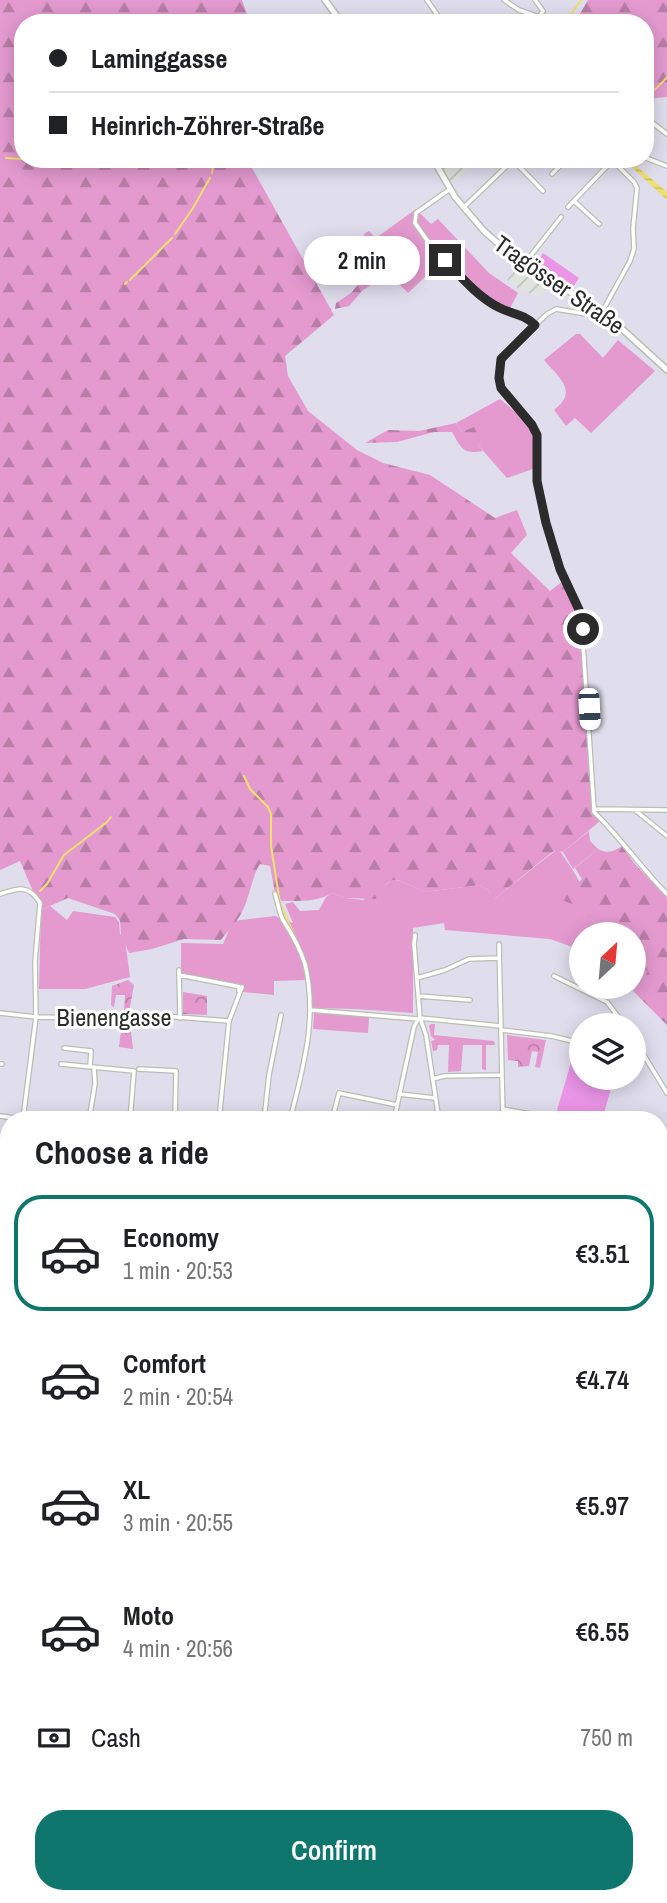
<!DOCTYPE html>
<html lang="en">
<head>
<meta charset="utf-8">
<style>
  :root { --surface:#fff; --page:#f6f6f6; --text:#202124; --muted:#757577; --line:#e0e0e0; --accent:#0f766e }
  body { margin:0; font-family:"Archivo Narrow",sans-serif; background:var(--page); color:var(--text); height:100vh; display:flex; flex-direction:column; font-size:26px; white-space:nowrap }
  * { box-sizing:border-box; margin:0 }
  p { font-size:23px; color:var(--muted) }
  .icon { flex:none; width:38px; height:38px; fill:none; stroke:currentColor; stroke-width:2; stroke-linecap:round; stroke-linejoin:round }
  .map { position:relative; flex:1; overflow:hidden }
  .side { position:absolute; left:0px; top:1111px; width:668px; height:793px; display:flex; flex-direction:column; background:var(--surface); border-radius:28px 28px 0 0; box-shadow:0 4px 18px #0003 }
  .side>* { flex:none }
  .guide { position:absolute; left:14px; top:14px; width:640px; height:154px; border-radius:28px; box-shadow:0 4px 18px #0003; display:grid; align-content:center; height:154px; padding:0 35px; background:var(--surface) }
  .needle { width:46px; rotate:26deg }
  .controls { position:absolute; left:569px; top:922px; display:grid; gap:14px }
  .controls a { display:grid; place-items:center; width:77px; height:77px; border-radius:50%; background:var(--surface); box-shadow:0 4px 18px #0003; font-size:35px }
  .end { position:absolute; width:32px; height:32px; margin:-16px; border:9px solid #2b2b2b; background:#fff; box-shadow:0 0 0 4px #fff }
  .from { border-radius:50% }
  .bubble { position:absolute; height:49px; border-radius:24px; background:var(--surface); box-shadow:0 4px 18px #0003; font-size:23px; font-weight:600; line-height:49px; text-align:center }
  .car { position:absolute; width:21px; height:42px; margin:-21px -10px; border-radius:9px; box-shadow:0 0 5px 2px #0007; background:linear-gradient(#fff 24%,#345 0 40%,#fff 0 76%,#345 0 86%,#fff 0) }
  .guide b { display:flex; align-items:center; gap:24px; height:66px; font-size:26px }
  .guide b+b { border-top:2px solid var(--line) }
  .guide i { width:18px; height:18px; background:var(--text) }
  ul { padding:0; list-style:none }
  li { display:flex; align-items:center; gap:21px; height:116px; margin:0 14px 10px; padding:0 21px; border:4px solid transparent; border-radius:28px }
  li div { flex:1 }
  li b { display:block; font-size:26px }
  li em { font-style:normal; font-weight:600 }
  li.current { border-color:var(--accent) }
  li>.icon { width:63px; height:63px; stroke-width:1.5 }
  h2 { padding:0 35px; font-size:32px; line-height:84px }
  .pay { display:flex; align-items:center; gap:18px; height:77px; padding:0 35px; font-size:26px }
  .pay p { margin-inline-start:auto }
  .primary-button { display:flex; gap:14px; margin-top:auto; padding:14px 35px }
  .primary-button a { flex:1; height:80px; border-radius:28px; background:var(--accent); color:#fff; font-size:28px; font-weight:600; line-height:80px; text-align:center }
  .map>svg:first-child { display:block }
</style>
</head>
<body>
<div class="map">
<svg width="667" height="1903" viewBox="0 0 667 1903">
  <defs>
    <pattern id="industrial-furrows" width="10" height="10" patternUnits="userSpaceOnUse" patternTransform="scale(1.75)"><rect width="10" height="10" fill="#dfe5de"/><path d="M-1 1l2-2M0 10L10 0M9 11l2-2" fill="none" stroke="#c0c5bf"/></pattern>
    <pattern id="forest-firs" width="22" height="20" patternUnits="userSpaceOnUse" patternTransform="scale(1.75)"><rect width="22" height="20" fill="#e49acf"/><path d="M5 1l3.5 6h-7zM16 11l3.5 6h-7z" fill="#b97ea8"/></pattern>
    <pattern id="cemetery-stones" width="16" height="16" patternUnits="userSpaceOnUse" patternTransform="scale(1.75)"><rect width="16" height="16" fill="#d7b4d2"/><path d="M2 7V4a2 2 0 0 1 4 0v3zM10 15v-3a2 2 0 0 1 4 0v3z" fill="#af93ab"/></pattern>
    <pattern id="park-crowns" width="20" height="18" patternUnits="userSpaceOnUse" patternTransform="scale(1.75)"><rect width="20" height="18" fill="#e49acf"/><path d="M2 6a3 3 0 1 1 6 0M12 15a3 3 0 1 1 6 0" fill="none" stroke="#b97ea8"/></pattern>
    <pattern id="water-rules" width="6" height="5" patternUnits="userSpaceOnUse" patternTransform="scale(1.75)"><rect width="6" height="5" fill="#efe070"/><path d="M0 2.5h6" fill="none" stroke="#cdc061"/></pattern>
  </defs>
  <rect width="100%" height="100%" fill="#e0dded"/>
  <path fill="url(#industrial-furrows)" d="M 438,159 L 479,159 L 451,185 Z
    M 520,263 L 550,283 L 541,297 L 522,291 L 507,280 Z"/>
  <path fill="#e49acf" d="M 416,209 L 431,224 L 438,219 L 489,273 L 518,293 L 508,312 C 482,306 461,278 443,260 L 408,293 L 389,274 L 391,273 L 385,265 L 383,266 L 366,244 L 364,234 L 369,231 L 376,238 Z
    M 576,334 L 580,334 L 603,358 L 618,340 L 655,371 L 591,433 L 575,418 L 566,426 L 554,410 C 579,391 559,378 544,360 Z
    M 500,399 C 530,423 537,431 533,469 L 507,478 L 478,445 L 488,436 L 462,432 L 456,423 Z
    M 589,831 L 590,841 L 598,849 L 573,869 L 563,852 Z
    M 556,850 L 559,850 C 571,867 592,896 589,917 L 608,934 L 581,934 L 581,950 L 550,939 L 445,930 L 444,923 L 413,928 L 413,1013 L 355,1009 L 311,1008 L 306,980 L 274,981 L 274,995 L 243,992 L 240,984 L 181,974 L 181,943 L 223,944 L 233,921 L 275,916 L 293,923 L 285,904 L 293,902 L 300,911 L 319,910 L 326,897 L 332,893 L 345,898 L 363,900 L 393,880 L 401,881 L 425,892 L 480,885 L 489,891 L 493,900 Z
    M 50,906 L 67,920 L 73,911 L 115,917 L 119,922 L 120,934 L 125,940 L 130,977 L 85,989 L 39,989 L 41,910 Z
    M 634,958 L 649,972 L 639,984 L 634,980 Z
    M 314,1013 L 369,1017 L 368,1033 L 313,1029 Z
    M 431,1024 L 435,1024 L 434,1035 L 494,1041 L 495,1045 L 486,1045 L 486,1070 L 482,1069 L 482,1045 L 463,1045 L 461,1071 L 448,1072 L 449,1045 L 438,1045 L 437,1050 L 433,1051 L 431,1041 L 435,1040 L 431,1036 L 429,1026 Z
    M 9,1540 L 9,1638 L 0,1636 L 0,1553 Z"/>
  <path fill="url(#forest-firs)" d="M 0,0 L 242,0 L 250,23 L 23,23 L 23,159 L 247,159 L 334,315 L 285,356 L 288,376 L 308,411 L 357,450 L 383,463 L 430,475 L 495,518 L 517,510 L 527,535 L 511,553 L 550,591 L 563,581 L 578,614 L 592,789 L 591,813 L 600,821 L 563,852 L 556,850 L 551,853 L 493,900 L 489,891 L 480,885 L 425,892 L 401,881 L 393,880 L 385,885 L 376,899 L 345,898 L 332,893 C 318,902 299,901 282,901 L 275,893 L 270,866 L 260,864 C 253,873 249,899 242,912 C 237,922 228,931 221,940 L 184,939 L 152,949 L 129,953 L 121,935 L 120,921 L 115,914 L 68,898 L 41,910 L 20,861 L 0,870 Z
    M 588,0 L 667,0 L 667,97 L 655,98 L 646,105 L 646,23 L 566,23 L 577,19 Z
    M 384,265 L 391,273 L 363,290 L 349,306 L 335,309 L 336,303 L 351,293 L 366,275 L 375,273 Z
    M 456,423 L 462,432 L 476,426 L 489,436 L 478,445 L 483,451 C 463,455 461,448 452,432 L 434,432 L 397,442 L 365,443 L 388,430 L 419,431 Z
    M 622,846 L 634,863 L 667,898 L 667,1025 L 633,991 L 648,972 L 634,958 L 634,934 L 608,934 L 589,917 L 589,910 L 564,901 L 571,881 L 579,882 L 582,879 L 575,868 L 598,849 C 608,854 613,852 622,846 Z
    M 0,1636 L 9,1638 L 9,1895 L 646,1895 L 638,1903 L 0,1903 Z"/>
  <path fill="url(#cemetery-stones)" d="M 660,1758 L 667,1763 L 667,1807 L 660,1802 Z"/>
  <path fill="url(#park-crowns)" d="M 128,980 L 134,985 L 129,1012 L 124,1011 L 125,995 L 116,995 L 114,1007 L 111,1005 L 112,986 Z
    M 183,992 L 207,996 L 207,1015 L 183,1014 Z
    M 122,1022 L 130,1023 L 133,1049 L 119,1047 Z
    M 507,1035 L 546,1040 L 540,1068 L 535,1067 L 538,1052 L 532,1051 L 529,1066 L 518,1067 L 518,1061 L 508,1060 Z
    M 0,1390 L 9,1401 L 9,1419 L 0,1416 Z"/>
  <path fill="#eb95e7" d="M 543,253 L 579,278 L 573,287 L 537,262 Z
    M 572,1059 L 581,1061 L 581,1078 L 614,1078 L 602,1120 L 567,1120 L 555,1117 Z"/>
  <path fill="#eeebf5" d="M 667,1382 L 667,1463 L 660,1463 L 660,1385 Z"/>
  <path fill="url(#water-rules)" d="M 623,159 L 628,159 L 667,192 L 667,200 Z
    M 0,1367 L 9,1377 L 9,1401 L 0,1390 Z
    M 0,1416 L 9,1419 L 9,1450 L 0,1446 Z
    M 660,1525 L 667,1525 L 667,1563 L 660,1563 Z"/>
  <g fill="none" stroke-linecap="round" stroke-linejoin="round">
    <path stroke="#efe070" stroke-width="2" d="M 565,23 L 581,0
      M 646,96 C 651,94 663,82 667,77
      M 6,158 L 23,159
      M 93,159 L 110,161 L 139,159
      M 212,173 L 214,159
      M 175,234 L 193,208 L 210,178
      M 130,280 L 172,238
      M 125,284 L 127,282
      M 244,776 L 250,789 L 268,807 L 271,814 L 271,846 L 280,903 L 296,939
      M 40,891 L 47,884 L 64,855 L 107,822 L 111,817"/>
    <path stroke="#bcb9c6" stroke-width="7" stroke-dasharray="7 3.5" stroke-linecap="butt" d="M 0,1680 L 9,1685"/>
    <g stroke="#b9bfb1" stroke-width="6">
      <path id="minor" d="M 427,0 L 443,23
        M 504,0 L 519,10 L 539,17 L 543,11 L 535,0
        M 646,118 L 667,134
        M 646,158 L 667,166
        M 552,174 L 567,159
        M 450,189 L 416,213 L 415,223 C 435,254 465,286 496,305 C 511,315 520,312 535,325
        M 574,201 L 599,224
        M 568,207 L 612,161
        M 463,208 L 513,160 L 543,191
        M 525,263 L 561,217
        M 602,312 L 630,261 L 634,249 L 633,228 L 637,188 L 634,182 L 611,159
        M 594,809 L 581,614 L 563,577 L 546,523 L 537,481 L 537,435 L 525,417 L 503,392 L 499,378 L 499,366 L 506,353 L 547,314 L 556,309 L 605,317
        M 594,809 L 594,812 C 621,838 641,868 667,894
        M 594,809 L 667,810
        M 636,811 L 667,836
        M 0,894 C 18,888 29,884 40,903 L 35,962 L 36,1017 L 23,1119
        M 275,894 C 278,902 279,913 283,920 C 292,934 300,948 305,964 C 318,1018 303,1068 290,1120
        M 415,935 L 414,944 L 420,1018 L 426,1035 L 439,1120
        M 499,944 L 503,1120
        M 179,970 L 180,1018
        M 179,975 L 236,986 L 239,987 L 239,991
        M 554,976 L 607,1002 L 625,1026
        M 417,978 L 445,970 L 469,959 L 499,958
        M 418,996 L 470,1000
        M 310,1010 L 418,1019
        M 0,1013 L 36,1017 L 129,1019 L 164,1016 L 229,1021
        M 420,1018 L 501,1026
        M 501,1030 L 551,1036 L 581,1043
        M 634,1039 L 667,1093
        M 64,1048 L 91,1051 L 90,1067
        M 634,1056 L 646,1059
        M 0,1064 L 2,1064
        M 61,1064 L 134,1071 L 130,1120
        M 139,1069 L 176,1071 L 175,1120
        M 433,1079 L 444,1076 L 502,1075
        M 399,1094 L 435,1098
        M 503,1109 L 552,1118
        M 0,1116 L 28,1120
        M 89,1120 L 95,1084 L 94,1068
        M 219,1120 L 229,1021 L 242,987
        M 264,1120 L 269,1075 L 281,1015
        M 332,1120 L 339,1093 L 397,1105
        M 394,1120 L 414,1027 L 418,1019
        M 3,1172 L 9,1135
        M 0,1224 L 9,1223
        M 660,1269 L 667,1268
        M 660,1326 L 667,1325
        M 0,1328 L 9,1354
        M 0,1350 L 9,1363
        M 660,1381 L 667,1379
        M 660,1466 L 667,1466
        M 0,1503 L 9,1505
        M 660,1517 L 667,1517
        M 660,1570 L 667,1570
        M 660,1598 L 667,1584
        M 0,1644 L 9,1646
        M 0,1669 L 9,1667
        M 660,1757 L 667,1761
        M 660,1817 L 667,1819
        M 191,1895 L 214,1903
        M 342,1895 L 344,1903
        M 64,1903 L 100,1895"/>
    </g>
    <g stroke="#b9bfb1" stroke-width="7">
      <path id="tertiary" d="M 660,1715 L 667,1699
        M 660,1733 L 667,1738"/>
    </g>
    <g stroke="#b9bfb1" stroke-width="8">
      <path id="secondary" d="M 325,0 L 342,23
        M 433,159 L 455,197 L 484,231 L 509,253 L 609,317 L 667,370"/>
    </g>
    <g stroke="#fff" stroke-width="8">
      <path id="primary" d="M 0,1467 L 9,1468
        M 660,1693 L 667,1697"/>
    </g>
    <g stroke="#fff" stroke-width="10">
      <path id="motorway" d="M 660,1832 L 667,1832
        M 660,1845 L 667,1845"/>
    </g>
    <use href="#minor" stroke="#fff" stroke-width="3.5"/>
    <use href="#tertiary" stroke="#fff" stroke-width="4.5"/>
    <use href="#secondary" stroke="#fff" stroke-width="5"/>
    <use href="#primary" stroke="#965ef1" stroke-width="5"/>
    <use href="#motorway" stroke="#5f57ff" stroke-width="7"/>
    <g stroke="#abb5a0" stroke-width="4.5">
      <path id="rail" d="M 0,1491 L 9,1491
        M 660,1745 L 667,1749"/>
    </g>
    <use href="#rail" stroke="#fff" stroke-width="2" stroke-dasharray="5" stroke-linecap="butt"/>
  </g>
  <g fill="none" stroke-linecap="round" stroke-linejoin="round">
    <path stroke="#2b2b2b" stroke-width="9" d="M 445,260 C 461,277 479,298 500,308 C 514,315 522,313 535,325 L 501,359 L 499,378 L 501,388 L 532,425 L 537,435 L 537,481 L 546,523 L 560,569 L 581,614 L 583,629"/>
  </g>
  <g text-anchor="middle" stroke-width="6" stroke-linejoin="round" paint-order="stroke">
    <g font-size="24" fill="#2b2b2b" stroke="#fff">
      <text transform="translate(559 285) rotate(35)" y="8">Tragösser Straße</text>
      <text x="114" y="1026">Bienengasse</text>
    </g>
  </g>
</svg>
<div class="controls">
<a><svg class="needle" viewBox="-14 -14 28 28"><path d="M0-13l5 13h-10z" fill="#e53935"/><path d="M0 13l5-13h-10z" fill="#757577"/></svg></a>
<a><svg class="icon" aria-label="layers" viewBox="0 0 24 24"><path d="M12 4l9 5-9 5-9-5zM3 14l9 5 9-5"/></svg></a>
</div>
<i class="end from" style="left:583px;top:629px"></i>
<i class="end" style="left:445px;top:260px"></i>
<div class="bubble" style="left:304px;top:236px;width:116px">2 min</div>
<i class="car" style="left:589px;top:709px;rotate:177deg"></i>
<div class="guide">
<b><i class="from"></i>Laminggasse</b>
<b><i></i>Heinrich-Zöhrer-Straße</b>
</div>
<section class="side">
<h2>Choose a ride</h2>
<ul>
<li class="current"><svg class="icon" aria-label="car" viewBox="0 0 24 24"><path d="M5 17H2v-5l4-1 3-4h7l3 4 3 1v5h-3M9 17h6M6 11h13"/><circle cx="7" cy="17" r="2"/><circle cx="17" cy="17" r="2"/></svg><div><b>Economy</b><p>1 min · 20:53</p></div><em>€3.51</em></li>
<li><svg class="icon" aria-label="car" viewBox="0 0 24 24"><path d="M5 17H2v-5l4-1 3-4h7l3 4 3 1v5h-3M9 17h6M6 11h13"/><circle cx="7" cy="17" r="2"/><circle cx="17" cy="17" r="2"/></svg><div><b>Comfort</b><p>2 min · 20:54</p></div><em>€4.74</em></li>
<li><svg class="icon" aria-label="car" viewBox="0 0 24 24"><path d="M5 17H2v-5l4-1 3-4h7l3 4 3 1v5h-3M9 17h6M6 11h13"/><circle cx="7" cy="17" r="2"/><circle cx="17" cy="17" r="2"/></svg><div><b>XL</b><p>3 min · 20:55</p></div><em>€5.97</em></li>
<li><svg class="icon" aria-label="car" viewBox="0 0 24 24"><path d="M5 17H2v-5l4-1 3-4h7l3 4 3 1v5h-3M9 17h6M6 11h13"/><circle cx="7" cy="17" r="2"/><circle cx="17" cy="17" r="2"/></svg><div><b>Moto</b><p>4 min · 20:56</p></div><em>€6.55</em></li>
</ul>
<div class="pay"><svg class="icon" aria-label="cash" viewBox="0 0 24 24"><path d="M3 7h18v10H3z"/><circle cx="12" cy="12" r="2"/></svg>Cash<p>750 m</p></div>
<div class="primary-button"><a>Confirm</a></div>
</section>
</div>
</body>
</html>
